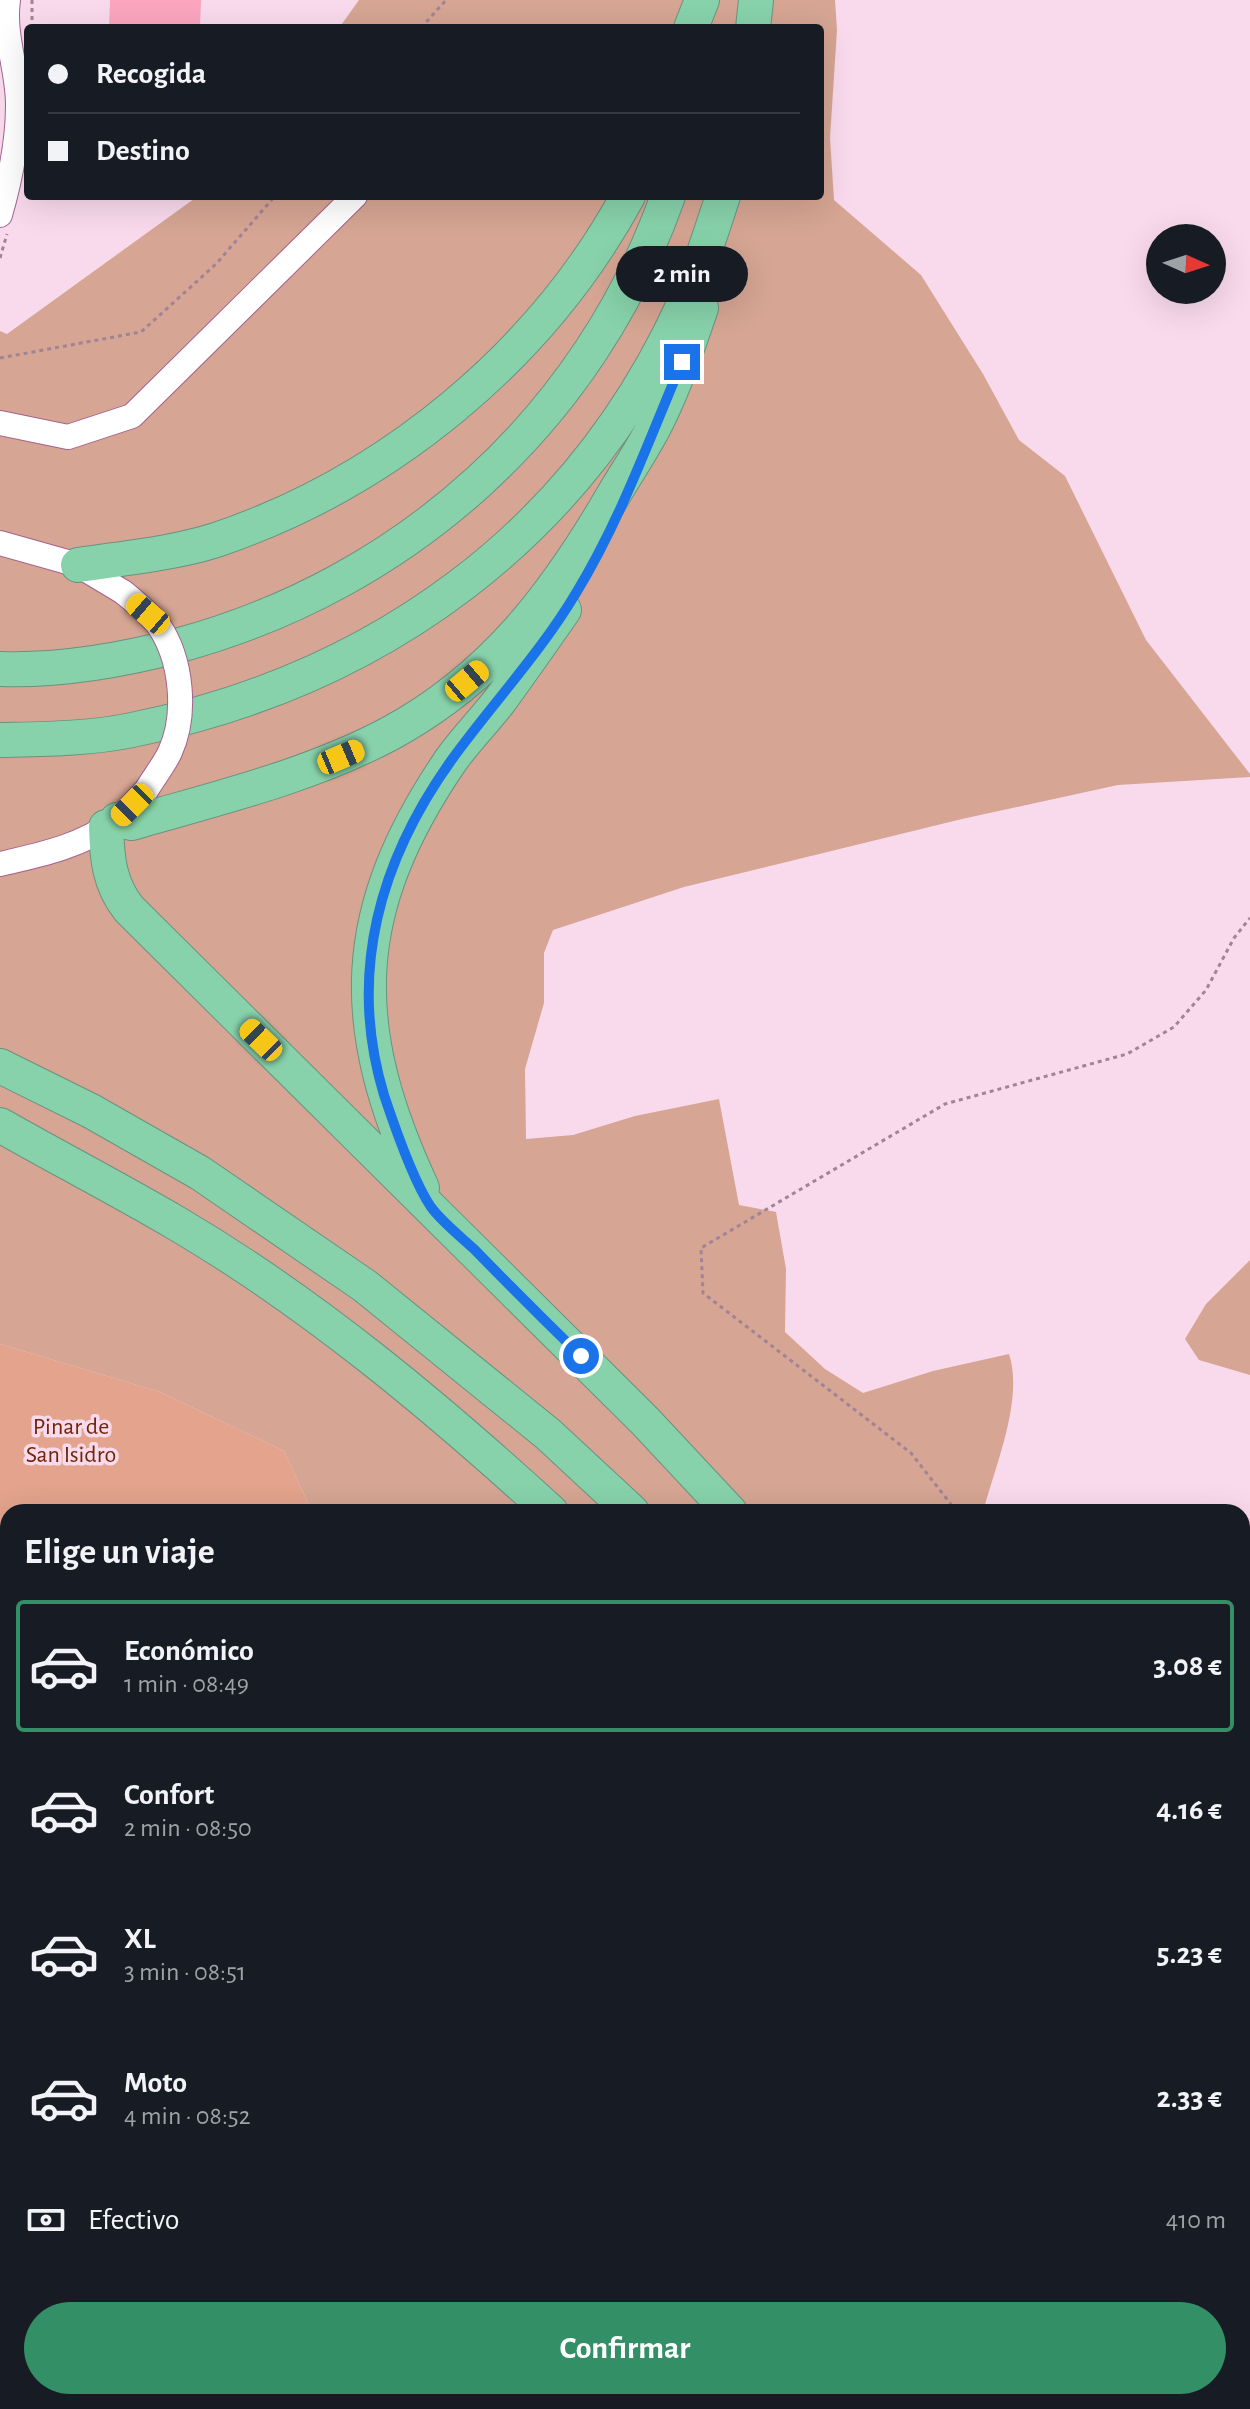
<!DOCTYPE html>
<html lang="es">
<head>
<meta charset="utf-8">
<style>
  :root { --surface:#171b24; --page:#242831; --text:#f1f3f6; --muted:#9ea1a6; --line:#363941; --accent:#338f66 }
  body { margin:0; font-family:"Alegreya Sans",sans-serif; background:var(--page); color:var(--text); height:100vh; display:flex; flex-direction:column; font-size:30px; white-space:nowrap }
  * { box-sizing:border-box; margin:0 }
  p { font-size:26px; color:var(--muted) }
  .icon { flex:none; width:44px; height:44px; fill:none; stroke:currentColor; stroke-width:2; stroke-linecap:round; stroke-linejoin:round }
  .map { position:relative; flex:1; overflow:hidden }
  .sheet { position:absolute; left:0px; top:1504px; width:1250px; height:906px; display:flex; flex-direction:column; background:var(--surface); border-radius:24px 24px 0 0; box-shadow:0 8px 32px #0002 }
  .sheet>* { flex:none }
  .top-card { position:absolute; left:24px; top:24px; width:800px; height:176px; border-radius:8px; box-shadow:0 8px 32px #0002; display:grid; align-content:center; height:176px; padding:0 24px; background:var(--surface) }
  .needle { width:52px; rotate:93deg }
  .fabs { position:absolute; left:1146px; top:224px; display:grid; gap:16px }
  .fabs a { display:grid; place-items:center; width:80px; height:80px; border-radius:50%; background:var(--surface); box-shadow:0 8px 32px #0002; font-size:40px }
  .end { position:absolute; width:36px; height:36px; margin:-18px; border:10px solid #1a73e8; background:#fff; box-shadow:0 0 0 4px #fff }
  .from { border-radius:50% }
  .bubble { position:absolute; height:56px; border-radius:28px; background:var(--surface); box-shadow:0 8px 32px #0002; font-size:26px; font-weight:700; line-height:56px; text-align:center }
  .car { position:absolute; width:24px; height:48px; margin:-24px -12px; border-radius:10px; box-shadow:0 0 6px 2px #0007; background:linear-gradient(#f5c518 24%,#345 0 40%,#f5c518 0 76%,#345 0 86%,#f5c518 0) }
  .top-card b { display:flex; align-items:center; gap:28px; height:76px; font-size:30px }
  .top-card b+b { border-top:2px solid var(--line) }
  .top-card i { width:20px; height:20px; background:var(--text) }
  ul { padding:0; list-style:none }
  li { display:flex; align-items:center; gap:24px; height:132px; margin:0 16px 12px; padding:0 8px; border:4px solid transparent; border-radius:8px }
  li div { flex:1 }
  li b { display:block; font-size:30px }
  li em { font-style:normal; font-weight:700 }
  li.active { border-color:var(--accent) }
  li>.icon { width:72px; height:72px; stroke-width:1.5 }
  h2 { padding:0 24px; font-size:36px; line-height:96px }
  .pay { display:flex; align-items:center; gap:20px; height:88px; padding:0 24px; font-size:30px }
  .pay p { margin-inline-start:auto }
  .button { display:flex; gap:16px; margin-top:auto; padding:16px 24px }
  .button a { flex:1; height:92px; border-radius:48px; background:var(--accent); color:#fff; font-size:32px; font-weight:700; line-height:92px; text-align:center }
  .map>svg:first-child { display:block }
</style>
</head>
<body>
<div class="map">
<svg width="1250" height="2409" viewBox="0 0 1250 2409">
  <rect width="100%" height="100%" fill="#f9daed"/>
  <path fill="#d6a593" d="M 359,0 L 835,0 L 837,30 L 830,138 L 834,200 L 921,275 L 983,374 L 1019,440 L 1065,476 L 1146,640 L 1250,774 L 1250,777 L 1118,785 L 962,819 L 684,887 L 553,930 L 544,953 L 544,1003 L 525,1069 L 526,1139 L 573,1135 L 635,1116 L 719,1099 L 739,1205 L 776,1212 L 786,1269 L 785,1332 L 825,1369 L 863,1393 L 933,1371 L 1009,1354 C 1024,1399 995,1466 983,1512 L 312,1512 L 284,1451 L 160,1392 L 0,1344 L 0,331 L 7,334 L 198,196 L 820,196 L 820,28 L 339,28 Z
    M 1250,1260 L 1250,1375 L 1199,1360 L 1185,1339 L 1206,1304 Z
    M 0,1649 L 8,1649 L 8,1861 L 0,1860 Z
    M 1250,1725 L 1250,2409 L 717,2409 L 722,2402 L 1242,2402 L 1242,1762 Z"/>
  <path fill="#e3a38c" d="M 0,1344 L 160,1392 L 284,1451 L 312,1512 L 8,1512 L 8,1648 L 0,1649 Z"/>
  <path fill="#fba5be" d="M 110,0 L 201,0 L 200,28 L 109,28 Z"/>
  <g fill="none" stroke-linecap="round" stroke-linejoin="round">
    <g stroke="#a5618f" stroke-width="26">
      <path id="minor" d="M 0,215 C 10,180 18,141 18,105 C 18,69 3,36 8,0
        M 0,423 L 68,437 L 132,416 L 355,196
        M 0,543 L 78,565 L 123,592
        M 0,864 C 40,855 83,846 116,820 C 127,812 137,800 147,789"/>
    </g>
    <g stroke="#6b927f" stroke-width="36">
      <path id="highway" d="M 691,28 L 702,0
        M 753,28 L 756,0
        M 78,565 C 124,558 172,554 216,540 C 388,482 541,356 628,196
        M 0,669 C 59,671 123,660 180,645 C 407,583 589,419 668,196
        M 0,740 C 44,739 89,739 132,730 C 379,680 579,535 684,304 C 700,269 711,232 723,196
        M 117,820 L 132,823 C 218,798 310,776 389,734 C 493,678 556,594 614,494 C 628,470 645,446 657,421 C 675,385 688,346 701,308
        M 106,827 C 107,858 109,884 129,909 L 645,1421 L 730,1512
        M 0,1066 L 91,1111 L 200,1173 L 365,1286 L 548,1434 L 632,1512
        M 0,1125 C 58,1158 118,1189 176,1223 C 312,1303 435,1406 551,1512
        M 422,1188 C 346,1025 348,911 451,760 C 466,739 485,720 501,699 C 522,670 543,640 564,610
        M 1242,2348 L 1250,2370
        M 1166,2402 L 1169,2409
        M 1225,2402 L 1228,2409"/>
    </g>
    <path stroke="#a18396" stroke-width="3" stroke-dasharray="4 4" stroke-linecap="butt" d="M 32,28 L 32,0
      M 421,28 L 446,0
      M 0,258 L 7,234
      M 0,358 L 141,332 L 216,264 L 275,196
      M 957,1512 L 911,1453 L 703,1293 L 701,1248 L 945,1104 L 1127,1054 L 1174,1027 L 1206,990 L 1234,938 L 1250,918
      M 0,1669 L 8,1669
      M 0,1869 L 8,1870
      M 1242,2093 L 1250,2090
      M 1242,2102 L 1250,2101
      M 1242,2144 L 1250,2158
      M 1036,2402 L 1041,2409
      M 727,2409 L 734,2402"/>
    <use href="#minor" stroke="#fff" stroke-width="24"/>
    <use href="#highway" stroke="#87d2ab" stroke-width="34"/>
    <g stroke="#a5618f" stroke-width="26" stroke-linecap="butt">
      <path id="minor-bridge" d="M 123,592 C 135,602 149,613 159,626 C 182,660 187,715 170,752 C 164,765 154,777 147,789"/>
    </g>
    <use href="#minor-bridge" stroke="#fff" stroke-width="24"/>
  </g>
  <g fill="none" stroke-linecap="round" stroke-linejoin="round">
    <path stroke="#1a73e8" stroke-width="10" d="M 581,1356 C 545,1321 509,1285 474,1249 C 460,1236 442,1222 431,1207 C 413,1181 394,1125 384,1095 C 347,973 380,859 453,758 C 493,703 541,652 576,593 C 620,521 649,440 682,362"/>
  </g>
  <g text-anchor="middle" stroke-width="7" stroke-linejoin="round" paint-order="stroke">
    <g font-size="24" fill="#702604" stroke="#f9daed">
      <text x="71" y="1434">Pinar de<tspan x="71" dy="28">San Isidro</tspan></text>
    </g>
  </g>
</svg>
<div class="fabs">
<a><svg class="needle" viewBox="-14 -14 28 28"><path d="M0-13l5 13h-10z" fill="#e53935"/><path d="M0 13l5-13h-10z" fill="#9ea1a6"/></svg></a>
</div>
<i class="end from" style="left:581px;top:1356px"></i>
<i class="end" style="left:682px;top:362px"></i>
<div class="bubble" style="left:616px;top:246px;width:132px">2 min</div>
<i class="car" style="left:148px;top:614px;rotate:310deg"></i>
<i class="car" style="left:467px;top:681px;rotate:50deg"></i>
<i class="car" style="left:341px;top:757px;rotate:67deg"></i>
<i class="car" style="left:132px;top:805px;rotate:225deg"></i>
<i class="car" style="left:261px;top:1040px;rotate:314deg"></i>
<div class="top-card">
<b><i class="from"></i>Recogida</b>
<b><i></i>Destino</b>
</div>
<section class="sheet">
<h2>Elige un viaje</h2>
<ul>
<li class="active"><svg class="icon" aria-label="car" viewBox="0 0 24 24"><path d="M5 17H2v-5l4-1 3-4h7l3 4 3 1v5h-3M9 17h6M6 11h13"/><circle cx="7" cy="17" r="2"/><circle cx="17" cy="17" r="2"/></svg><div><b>Económico</b><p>1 min · 08:49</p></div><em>3.08 €</em></li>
<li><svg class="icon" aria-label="car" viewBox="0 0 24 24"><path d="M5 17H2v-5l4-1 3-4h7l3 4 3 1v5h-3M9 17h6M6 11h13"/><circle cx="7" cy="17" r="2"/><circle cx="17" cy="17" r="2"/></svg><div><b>Confort</b><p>2 min · 08:50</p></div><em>4.16 €</em></li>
<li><svg class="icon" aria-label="car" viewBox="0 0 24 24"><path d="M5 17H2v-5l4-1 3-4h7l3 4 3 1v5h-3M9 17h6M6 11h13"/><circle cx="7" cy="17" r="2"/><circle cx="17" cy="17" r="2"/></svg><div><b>XL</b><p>3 min · 08:51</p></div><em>5.23 €</em></li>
<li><svg class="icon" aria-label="car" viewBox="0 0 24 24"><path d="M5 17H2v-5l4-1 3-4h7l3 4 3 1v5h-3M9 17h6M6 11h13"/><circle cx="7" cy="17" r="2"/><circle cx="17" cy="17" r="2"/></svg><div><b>Moto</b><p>4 min · 08:52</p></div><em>2.33 €</em></li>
</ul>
<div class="pay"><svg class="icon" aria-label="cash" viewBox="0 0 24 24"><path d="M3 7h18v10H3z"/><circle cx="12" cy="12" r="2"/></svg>Efectivo<p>410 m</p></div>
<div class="button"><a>Confirmar</a></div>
</section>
</div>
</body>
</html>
